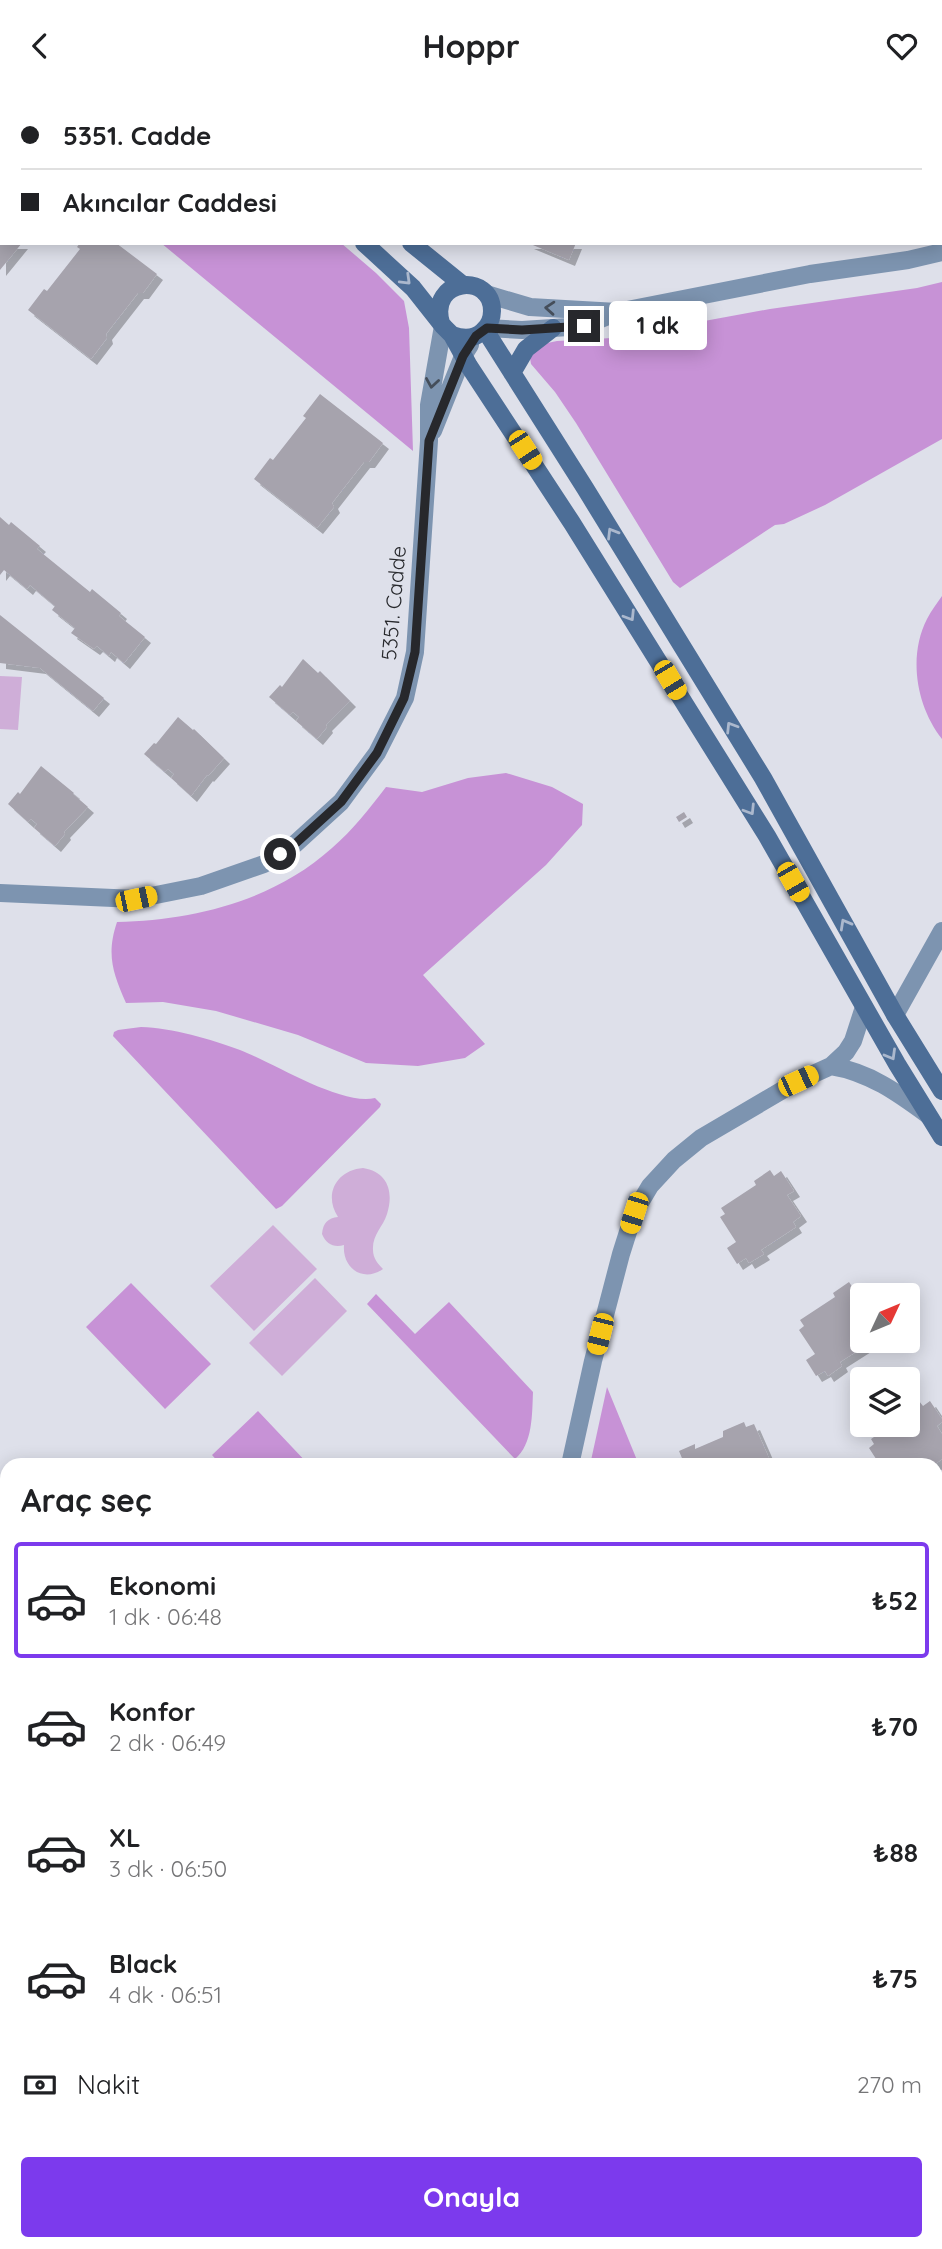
<!DOCTYPE html>
<html lang="tr">
<head>
<meta charset="utf-8">
<style>
  :root { --surface:#fff; --page:#f6f6f6; --text:#202124; --muted:#757577; --line:#e0e0e0; --accent:#7c3aed }
  body { margin:0; font-family:Quicksand,sans-serif; background:var(--page); color:var(--text); height:100vh; display:flex; flex-direction:column; font-size:26px; white-space:nowrap }
  * { box-sizing:border-box; margin:0 }
  p { font-size:23px; color:var(--muted) }
  .icon { flex:none; width:38px; height:38px; fill:none; stroke:currentColor; stroke-width:2; stroke-linecap:round; stroke-linejoin:round }
  .map { position:relative; flex:1; overflow:hidden }
  .drawer { position:absolute; left:0px; top:1367px; width:943px; height:793px; display:flex; flex-direction:column; background:var(--surface); border-radius:21px 21px 0 0; box-shadow:0 4px 18px #0003 }
  .drawer>* { flex:none }
  .top-card { position:absolute; left:0px; top:0px; width:943px; height:154px; box-shadow:0 4px 18px #0003; display:grid; align-content:center; height:154px; padding:0 21px; background:var(--surface) }
  .needle { width:46px; rotate:46deg }
  .tools { position:absolute; left:850px; top:1192px; display:grid; gap:14px }
  .tools a { display:grid; place-items:center; width:70px; height:70px; border-radius:7px; background:var(--surface); box-shadow:0 4px 18px #0003; font-size:35px }
  .end { position:absolute; width:32px; height:32px; margin:-16px; border:9px solid #27282c; background:#fff; box-shadow:0 0 0 4px #fff }
  .from { border-radius:50% }
  .bubble { position:absolute; height:49px; border-radius:7px; background:var(--surface); box-shadow:0 4px 18px #0003; font-size:23px; font-weight:700; line-height:49px; text-align:center }
  .car { position:absolute; width:21px; height:42px; margin:-21px -10px; border-radius:9px; box-shadow:0 0 5px 2px #0007; background:linear-gradient(#f5c518 24%,#345 0 40%,#f5c518 0 76%,#345 0 86%,#f5c518 0) }
  .top-card b { display:flex; align-items:center; gap:24px; height:66px; font-size:26px }
  .top-card b+b { border-top:2px solid var(--line) }
  .top-card i { width:18px; height:18px; background:var(--text) }
  ul { padding:0; list-style:none }
  li { display:flex; align-items:center; gap:21px; height:116px; margin:0 14px 10px; padding:0 7px; border:4px solid transparent; border-radius:7px }
  li div { flex:1 }
  li b { display:block; font-size:26px }
  li em { font-style:normal; font-weight:700 }
  li.on { border-color:var(--accent) }
  li>.icon { width:63px; height:63px; stroke-width:1.5 }
  h2 { padding:0 21px; font-size:32px; line-height:84px }
  .pay { display:flex; align-items:center; gap:18px; height:77px; padding:0 21px; font-size:26px }
  .pay p { margin-inline-start:auto }
  .cta { display:flex; gap:14px; margin-top:auto; padding:14px 21px }
  .cta a { flex:1; height:80px; border-radius:7px; background:var(--accent); color:#fff; font-size:28px; font-weight:700; line-height:80px; text-align:center }
  header { display:flex; justify-content:space-between; align-items:center; height:91px; padding:0 21px; background:var(--surface); font-size:32px; font-weight:700 }
  .map>svg:first-child { display:block }
</style>
</head>
<body>
<header><svg class="icon" aria-label="back" viewBox="0 0 24 24"><path d="M15 5l-7 7 7 7"/></svg>Hoppr<svg class="icon" aria-label="heart" viewBox="0 0 24 24"><path d="M12 20l-8-8c-3-5 5-10 8-4 3-6 11-1 8 4z"/></svg></header>
<div class="map">
<svg width="942" height="2158" viewBox="0 0 942 2158">
  <defs>
    <filter id="shadow"><feDropShadow dx="6" dy="6" stdDeviation="0" flood-color="#0004"/></filter>
  </defs>
  <rect width="100%" height="100%" fill="#dee0ea"/>
  <path fill="#cfaed8" d="M 0,585 L 22,586 L 18,639 L 0,638 Z
    M 363,1077 C 388,1081 394,1101 387,1123 C 383,1136 372,1144 373,1159 C 373,1167 378,1173 383,1178 C 363,1192 342,1177 344,1154 C 334,1157 326,1153 322,1143 C 323,1132 328,1127 338,1126 C 323,1103 337,1079 363,1077 Z
    M 273,1134 L 317,1178 L 254,1240 L 210,1195 Z
    M 315,1187 L 347,1220 L 282,1285 L 249,1252 Z
    M 0,1594 L 7,1611 L 7,2152 L 372,2152 L 377,2158 L 0,2158 Z
    M 942,2023 L 942,2158 L 651,2158 L 663,2152 L 936,2152 L 936,2025 Z"/>
  <path fill="#c792d6" d="M 0,0 L 156,0 L 158,2 L 2,2 L 2,23 L 0,22 Z
    M 161,152 L 341,152 L 376,182 L 404,210 L 409,237 L 413,360 Z
    M 942,191 L 942,348 L 825,414 L 784,433 L 775,434 L 680,497 L 673,491 L 576,332 L 555,301 L 531,273 L 530,267 L 538,254 L 557,250 L 612,247 L 770,218 L 917,197 Z
    M 942,505 L 942,648 C 916,615 908,565 927,528 C 931,520 937,512 942,505 Z
    M 506,682 L 552,696 L 583,713 L 582,734 L 546,774 L 423,884 L 485,953 L 465,967 L 418,975 L 366,972 L 298,944 L 216,920 L 163,911 L 126,912 C 113,882 106,864 117,831 C 194,829 273,810 332,757 C 353,739 369,718 386,696 L 422,701 L 468,687 Z
    M 141,936 C 172,937 211,948 240,959 C 274,972 341,1015 375,1007 L 381,1013 L 380,1016 L 282,1115 L 276,1118 L 113,945 L 114,941 L 118,939 Z
    M 131,1192 L 211,1273 L 165,1318 L 86,1236 Z
    M 376,1203 L 415,1243 L 449,1211 L 533,1301 C 532,1323 533,1353 515,1368 L 367,1213 Z
    M 607,1296 L 639,1374 L 590,1374 Z
    M 258,1320 L 309,1374 L 221,1374 L 212,1364 Z"/>
  <path fill="#a6a3ad" filter="url(#shadow)" d="M 0,152 L 22,152 L 0,179 Z
    M 80,152 L 116,152 L 157,183 L 143,202 L 138,202 L 106,243 L 107,247 L 91,268 L 28,219 L 44,198 L 47,200 L 80,158 L 77,156 Z
    M 528,152 L 576,152 L 569,169 Z
    M 320,303 L 383,352 L 369,371 L 364,371 L 332,412 L 334,416 L 317,437 L 254,388 L 270,367 L 273,369 L 306,327 L 303,325 Z
    M 0,426 L 9,434 L 11,431 L 40,455 L 37,458 L 90,501 L 92,498 L 121,522 L 119,525 L 145,546 L 124,572 L 111,561 L 109,565 L 97,555 L 94,558 L 71,542 L 75,537 L 52,519 L 55,515 L 30,494 L 27,498 L 4,479 L 0,484 Z
    M 0,524 L 104,607 L 93,620 L 40,577 L 0,572 Z
    M 303,568 L 318,582 L 320,580 L 350,610 L 326,634 L 327,636 L 317,648 L 296,630 L 299,626 L 293,621 L 290,624 L 269,606 L 280,594 L 282,596 Z
    M 178,626 L 193,639 L 194,638 L 224,667 L 208,685 L 207,684 L 191,705 L 171,687 L 174,683 L 168,678 L 165,681 L 144,663 L 154,652 L 156,653 Z
    M 41,675 L 74,702 L 73,703 L 88,716 L 64,741 L 65,743 L 55,755 L 34,737 L 37,733 L 31,728 L 28,731 L 8,713 L 18,701 L 20,703 Z
    M 684,721 L 687,726 L 679,731 L 676,726 Z
    M 770,1079 L 774,1085 L 781,1080 L 794,1100 L 787,1104 L 801,1125 L 793,1131 L 796,1136 L 761,1159 L 764,1163 L 749,1172 L 746,1167 L 737,1173 L 727,1157 L 736,1151 L 720,1126 L 725,1123 L 721,1117 L 756,1094 L 754,1090 Z
    M 849,1191 L 853,1197 L 860,1192 L 868,1204 L 863,1204 L 863,1250 L 873,1250 L 840,1271 L 842,1275 L 828,1285 L 825,1280 L 816,1285 L 806,1269 L 815,1263 L 799,1239 L 804,1235 L 800,1229 L 835,1206 L 833,1202 Z
    M 919,1310 L 923,1315 L 930,1310 L 942,1328 L 942,1331 L 937,1335 L 942,1343 L 942,1368 L 934,1374 L 880,1374 L 869,1357 L 874,1353 L 871,1348 L 892,1334 L 908,1334 L 908,1317 Z
    M 744,1331 L 746,1336 L 754,1333 L 772,1374 L 679,1374 L 684,1372 L 679,1360 L 695,1353 L 695,1358 L 723,1346 L 723,1340 Z
    M 938,1707 L 942,1709 L 942,1774 L 936,1772 L 936,1712 Z
    M 936,1854 L 942,1857 L 942,1907 L 939,1906 L 936,1913 Z"/>
  <g fill="none" stroke-linecap="round" stroke-linejoin="round">
    <path stroke="#7d94b0" stroke-width="18" d="M 831,975 C 869,981 898,1002 928,1024
      M 570,1374 L 593,1270 L 621,1163 L 634,1122 L 650,1095 L 674,1069 L 701,1047 L 798,990 L 831,975 L 846,961 L 853,950 L 864,916
      M 0,1924 L 7,1921
      M 936,2010 L 942,2007
      M 399,2152 L 408,2158
      M 607,2158 L 621,2152
      M 629,2158 L 640,2152"/>
    <path stroke="#7d94b0" stroke-width="18" d="M 486,203 L 530,216 L 617,221 L 810,183 L 908,169 L 942,161
      M 487,237 L 522,239 L 584,235 L 613,223
      M 433,340 L 463,265 L 470,254
      M 0,802 L 136,808 L 201,795 L 264,773 L 295,753 L 341,711 L 377,662 L 405,607 L 415,561 L 429,350 L 429,314 L 443,235
      M 895,924 L 942,840"/>
    <path stroke="#4d6e97" stroke-width="18" d="M 175,0 L 177,2
      M 226,0 L 228,2
      M 364,152 L 413,197 L 443,235 L 452,244 L 469,275 L 572,432 L 767,745 L 897,973 L 942,1046
      M 411,152 L 463,194
      M 441,232 C 428,187 492,181 492,220 C 492,227 489,235 483,240 C 474,249 463,248 452,244
      M 485,239 L 585,397 L 763,687 L 895,924 L 942,1000
      M 512,282 L 526,258 L 553,237"/>
  </g>
  <defs><path id="oneway-chevron" d="M-2-3.5L2.5 0L-2 3.5" fill="none" stroke-width="1.6" stroke-linecap="round" stroke-linejoin="round" transform="scale(1.75)"/></defs>
  <g stroke="#abb8cd">
    <use href="#oneway-chevron" transform="translate(406 189) rotate(44)"/>
    <use href="#oneway-chevron" transform="translate(612 442) rotate(-121)"/>
    <use href="#oneway-chevron" transform="translate(630 525) rotate(58)"/>
    <use href="#oneway-chevron" transform="translate(731 636) rotate(-122)"/>
    <use href="#oneway-chevron" transform="translate(750 719) rotate(58)"/>
    <use href="#oneway-chevron" transform="translate(845 833) rotate(-119)"/>
    <use href="#oneway-chevron" transform="translate(891 964) rotate(60)"/>
  </g>
  <g stroke="#454e5a">
    <use href="#oneway-chevron" transform="translate(550 217) rotate(-176)"/>
    <use href="#oneway-chevron" transform="translate(432 292) rotate(99)"/>
  </g>
  <g fill="none" stroke-linecap="round" stroke-linejoin="round">
    <path stroke="#27282c" stroke-width="9" d="M 280,763 L 295,753 L 341,711 L 377,662 L 404,607 L 415,561 L 429,350 L 463,265 L 476,245 L 487,237 L 522,239 L 584,235"/>
  </g>
  <g text-anchor="middle" stroke-width="5" stroke-linejoin="round" paint-order="stroke">
    <g font-size="21" fill="#27282c" stroke="#dee0ea">
      <text transform="translate(394 512) rotate(-85)" y="7">5351. Cadde</text>
    </g>
  </g>
</svg>
<div class="tools">
<a><svg class="needle" viewBox="-14 -14 28 28"><path d="M0-13l5 13h-10z" fill="#e53935"/><path d="M0 13l5-13h-10z" fill="#757577"/></svg></a>
<a><svg class="icon" aria-label="layers" viewBox="0 0 24 24"><path d="M12 4l9 5-9 5-9-5zM3 14l9 5 9-5"/></svg></a>
</div>
<i class="end from" style="left:280px;top:763px"></i>
<i class="end" style="left:584px;top:235px"></i>
<div class="bubble" style="left:609px;top:210px;width:98px">1 dk</div>
<i class="car" style="left:525px;top:359px;rotate:147deg"></i>
<i class="car" style="left:670px;top:589px;rotate:149deg"></i>
<i class="car" style="left:793px;top:791px;rotate:150deg"></i>
<i class="car" style="left:136px;top:808px;rotate:78deg"></i>
<i class="car" style="left:798px;top:990px;rotate:65deg"></i>
<i class="car" style="left:634px;top:1122px;rotate:198deg"></i>
<i class="car" style="left:600px;top:1243px;rotate:194deg"></i>
<div class="top-card">
<b><i class="from"></i>5351. Cadde</b>
<b><i></i>Akıncılar Caddesi</b>
</div>
<section class="drawer">
<h2>Araç seç</h2>
<ul>
<li class="on"><svg class="icon" aria-label="car" viewBox="0 0 24 24"><path d="M5 17H2v-5l4-1 3-4h7l3 4 3 1v5h-3M9 17h6M6 11h13"/><circle cx="7" cy="17" r="2"/><circle cx="17" cy="17" r="2"/></svg><div><b>Ekonomi</b><p>1 dk · 06:48</p></div><em>₺52</em></li>
<li><svg class="icon" aria-label="car" viewBox="0 0 24 24"><path d="M5 17H2v-5l4-1 3-4h7l3 4 3 1v5h-3M9 17h6M6 11h13"/><circle cx="7" cy="17" r="2"/><circle cx="17" cy="17" r="2"/></svg><div><b>Konfor</b><p>2 dk · 06:49</p></div><em>₺70</em></li>
<li><svg class="icon" aria-label="car" viewBox="0 0 24 24"><path d="M5 17H2v-5l4-1 3-4h7l3 4 3 1v5h-3M9 17h6M6 11h13"/><circle cx="7" cy="17" r="2"/><circle cx="17" cy="17" r="2"/></svg><div><b>XL</b><p>3 dk · 06:50</p></div><em>₺88</em></li>
<li><svg class="icon" aria-label="car" viewBox="0 0 24 24"><path d="M5 17H2v-5l4-1 3-4h7l3 4 3 1v5h-3M9 17h6M6 11h13"/><circle cx="7" cy="17" r="2"/><circle cx="17" cy="17" r="2"/></svg><div><b>Black</b><p>4 dk · 06:51</p></div><em>₺75</em></li>
</ul>
<div class="pay"><svg class="icon" aria-label="cash" viewBox="0 0 24 24"><path d="M3 7h18v10H3z"/><circle cx="12" cy="12" r="2"/></svg>Nakit<p>270 m</p></div>
<div class="cta"><a>Onayla</a></div>
</section>
</div>
</body>
</html>
